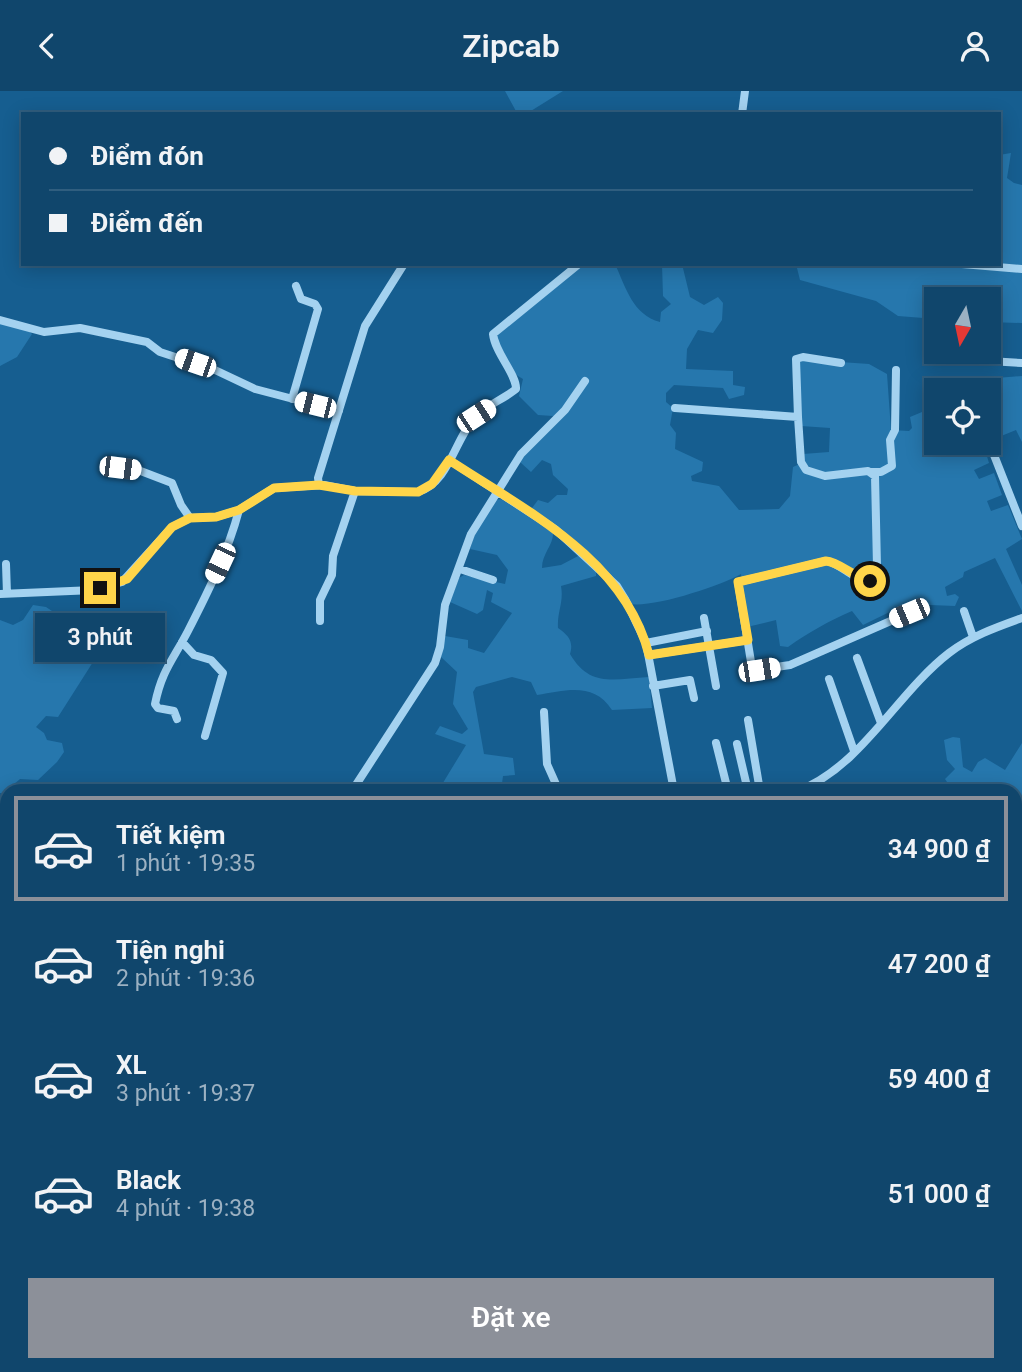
<!DOCTYPE html>
<html lang="vi">
<head>
<meta charset="utf-8">
<style>
  :root { --surface:#10466c; --page:#194d72; --text:#f1f3f6; --muted:#9cb1c2; --line:#305e7f; --accent:#8c9099 }
  body { margin:0; font-family:Roboto,sans-serif; background:var(--page); color:var(--text); height:100vh; display:flex; flex-direction:column; font-size:26px; white-space:nowrap }
  * { box-sizing:border-box; margin:0 }
  p { font-size:23px; color:var(--muted) }
  .icon { flex:none; width:38px; height:38px; fill:none; stroke:currentColor; stroke-width:2; stroke-linecap:round; stroke-linejoin:round }
  .map { position:relative; flex:1; overflow:hidden }
  .details { position:absolute; left:0px; top:693px; width:1022px; height:588px; display:flex; flex-direction:column; background:var(--surface); border-radius:21px 21px 0 0; box-shadow:0 4px 18px #0003,0 0 0 2px var(--line) }
  .details>* { flex:none }
  .top-card { position:absolute; left:21px; top:21px; width:980px; height:154px; border-radius:0px; box-shadow:0 4px 18px #0003,0 0 0 2px var(--line); display:grid; align-content:center; height:154px; padding:0 28px; background:var(--surface) }
  .needle { width:46px; rotate:189deg }
  .buttons { position:absolute; left:924px; top:196px; display:grid; gap:14px }
  .buttons a { display:grid; place-items:center; width:77px; height:77px; border-radius:0px; background:var(--surface); box-shadow:0 4px 18px #0003,0 0 0 2px var(--line); font-size:35px }
  .end { position:absolute; width:32px; height:32px; margin:-16px; border:9px solid #ffd54a; background:#111; box-shadow:0 0 0 4px #111 }
  .from { border-radius:50% }
  .bubble { position:absolute; height:49px; border-radius:0px; background:var(--surface); box-shadow:0 4px 18px #0003,0 0 0 2px var(--line); font-size:23px; font-weight:600; line-height:49px; text-align:center }
  .car { position:absolute; width:21px; height:42px; margin:-21px -10px; border-radius:9px; box-shadow:0 0 5px 2px #0007; background:linear-gradient(#fff 24%,#345 0 40%,#fff 0 76%,#345 0 86%,#fff 0) }
  .top-card b { display:flex; align-items:center; gap:24px; height:66px; font-size:26px }
  .top-card b+b { border-top:2px solid var(--line) }
  .top-card i { width:18px; height:18px; background:var(--text) }
  ul { padding:12px 0 0; list-style:none }
  li { display:flex; align-items:center; gap:21px; height:105px; margin:0 14px 10px; padding:0 14px; border:4px solid transparent; border-radius:0px }
  li div { flex:1 }
  li b { display:block; font-size:26px }
  li em { font-style:normal; font-weight:600 }
  li.on { border-color:var(--accent) }
  li>.icon { width:63px; height:63px; stroke-width:1.5 }
  .action { display:flex; gap:14px; margin-top:auto; padding:14px 28px }
  .action a { flex:1; height:80px; border-radius:0px; background:var(--accent); color:#fff; font-size:28px; font-weight:600; line-height:80px; text-align:center }
  header { display:flex; justify-content:space-between; align-items:center; height:91px; padding:0 28px; background:var(--surface); font-size:32px; font-weight:600 }
  .map>svg:first-child { display:block }
</style>
</head>
<body>
<header><svg class="icon" aria-label="back" viewBox="0 0 24 24"><path d="M15 5l-7 7 7 7"/></svg>Zipcab<svg class="icon" aria-label="person" viewBox="0 0 24 24"><circle cx="12" cy="8" r="4"/><path d="M4 21q1-7 8-7t8 7"/></svg></header>
<div class="map">
<svg width="1022" height="1281" viewBox="0 0 1022 1281">
  <rect width="100%" height="100%" fill="#165e90"/>
  <path fill="#2677ad" d="M 505,0 L 563,0 L 526,23 L 517,22 Z
    M 1011,62 L 1007,87 L 1014,92 L 1022,94 L 1022,232 L 989,231 L 989,208 L 936,208 L 936,228 L 898,225 L 876,210 L 800,189 L 796,173 L 999,173 L 999,64 Z
    M 582,173 L 615,173 C 626,197 633,224 660,231 L 661,221 L 671,213 L 663,205 L 662,173 L 682,173 L 690,206 L 704,214 L 718,206 L 723,212 L 722,229 L 713,242 L 698,239 L 687,258 L 686,278 L 733,280 L 733,294 L 745,296 L 744,304 L 729,308 L 723,297 L 674,294 L 666,302 L 666,311 L 673,317 L 670,334 L 676,342 L 675,358 L 703,371 L 702,380 L 691,385 L 692,390 L 719,395 L 739,419 L 779,418 L 790,405 L 793,376 L 804,371 L 803,363 L 829,361 L 830,337 L 801,335 L 798,268 L 869,273 L 887,283 L 891,339 L 909,340 L 912,337 L 910,326 L 922,321 L 922,298 L 928,296 L 934,328 L 927,346 L 940,358 L 953,352 L 983,352 L 989,372 L 974,379 L 979,388 L 994,382 L 1002,404 L 987,410 L 991,420 L 1008,414 L 1022,448 L 1006,458 L 1022,494 L 1022,520 L 995,467 L 964,481 L 963,486 L 945,496 L 947,505 L 955,503 L 959,506 L 955,515 L 906,513 L 863,534 L 852,520 C 829,530 809,541 788,556 L 780,555 L 776,529 L 747,536 L 741,483 C 720,495 653,517 630,513 C 610,476 571,442 534,421 L 532,417 L 538,409 L 548,412 L 557,404 L 567,404 L 568,398 L 553,384 L 551,373 L 542,369 L 531,381 L 520,371 L 520,367 L 556,329 L 553,325 L 538,324 L 519,305 L 523,288 C 505,279 501,260 495,242 Z
    M 0,231 L 27,238 L 32,243 L 17,266 L 0,275 Z
    M 1022,285 L 1022,351 L 1016,339 L 989,350 L 989,299 L 958,299 L 959,290 Z
    M 501,408 L 553,441 C 554,454 542,462 542,477 L 561,474 L 580,464 L 596,480 L 596,485 L 561,495 C 564,511 557,521 558,537 C 568,544 574,550 570,563 C 590,597 614,588 649,586 L 652,617 L 612,619 C 594,591 567,599 537,604 L 531,591 L 512,586 L 476,596 L 473,601 L 484,663 L 513,667 L 515,684 L 503,685 L 501,700 L 438,700 L 466,654 L 435,643 L 440,635 L 462,643 L 468,638 L 453,613 L 457,581 L 441,566 L 445,545 L 468,549 L 468,557 L 484,562 L 512,522 L 491,511 L 493,502 L 487,499 L 483,519 L 477,523 L 450,511 L 459,487 L 464,484 L 505,493 L 508,479 L 497,464 L 470,458 L 475,442 L 495,409 Z
    M 33,514 L 46,516 L 61,526 L 63,542 L 99,545 L 102,549 L 100,560 L 58,626 L 46,625 L 36,636 L 44,642 L 47,649 L 62,652 L 64,661 L 57,671 L 38,689 L 20,688 L 4,702 L 0,702 L 0,529 L 13,534 L 23,529 Z
    M 953,646 L 960,647 L 963,676 L 972,681 L 978,671 L 985,667 L 1005,679 L 1022,652 L 1022,752 L 1015,750 L 1015,700 L 953,700 L 945,688 L 955,678 L 947,669 L 944,649 Z
    M 1015,756 L 1022,758 L 1022,834 L 1015,840 Z
    M 7,759 L 7,1141 L 0,1129 L 0,762 Z
    M 671,1274 L 781,1274 L 774,1281 L 671,1281 Z"/>
  <g fill="none" stroke-linecap="round" stroke-linejoin="round">
    <path stroke="#a4d2f0" stroke-width="8" d="M 742,23 L 745,0
      M 962,173 L 1022,178
      M 0,229 L 44,241 L 80,237 L 147,251 L 160,261 L 215,279 L 255,298 L 339,320
      M 989,270 L 1022,272
      M 292,308 L 318,218 L 315,213 L 301,208 L 296,195
      M 675,317 L 798,326 L 801,371 L 806,379 L 825,385 L 868,380 L 875,385 L 877,475 L 873,489 C 854,492 842,472 826,470 L 738,491 L 752,577 L 756,579 L 790,574 L 909,522
      M 798,326 L 796,268 L 803,266 L 841,272
      M 992,359 L 1022,435
      M 449,369 L 555,438 L 617,495 L 625,508 L 646,552 L 674,700
      M 120,377 L 138,379 L 172,392 L 181,414 L 190,427
      M 870,381 L 881,381 L 892,375 L 890,349 L 895,339 L 896,279
      M 319,394 L 318,387 L 365,235 L 404,173
      M 6,473 L 7,503
      M 460,478 L 493,489
      M 0,503 L 94,499 L 122,491 L 172,436 L 190,427 L 216,426 L 239,419 L 274,397 L 324,394 L 355,400 L 418,401 C 449,392 455,348 475,326 C 485,315 504,308 516,298 C 517,284 495,262 493,243 L 579,173
      M 964,520 L 973,546
      M 704,527 L 716,595
      M 320,530 L 320,509 L 332,484 L 333,465 L 355,400
      M 182,551 L 194,564 L 211,569 L 223,582 L 205,645
      M 646,552 L 707,540
      M 649,564 L 748,549
      M 857,567 L 881,632
      M 829,588 L 854,660
      M 653,595 L 690,589 L 694,607
      M 544,621 L 547,673 L 559,700
      M 177,628 L 174,620 L 158,617 L 155,613 C 162,579 173,569 188,540 C 208,501 228,461 239,419
      M 748,629 L 760,700
      M 716,652 L 728,700
      M 737,653 L 748,700
      M 352,700 L 435,572 L 440,556 L 445,514 L 471,443 L 521,363 L 565,319 L 585,290
      M 798,700 C 862,675 896,603 949,562 C 971,545 997,536 1022,527
      M 0,1014 L 7,1015
      M 405,1274 L 410,1281
      M 504,1274 L 513,1281
      M 592,1274 L 604,1281
      M 854,1274 L 859,1281
      M 443,1276 L 449,1281
      M 209,1281 L 210,1281
      M 218,1281 L 223,1274
      M 248,1281 L 251,1274
      M 795,1281 L 801,1274"/>
  </g>
  <g fill="none" stroke-linecap="round" stroke-linejoin="round">
    <path stroke="#ffd54a" stroke-width="9" d="M 100,497 L 127,488 L 172,436 L 190,427 L 216,426 L 239,419 L 274,397 L 319,394 L 355,400 L 418,401 L 432,393 L 449,369 C 525,419 625,468 649,564 L 748,549 L 738,491 L 826,470 C 839,471 854,486 870,490"/>
  </g>
</svg>
<div class="buttons">
<a><svg class="needle" viewBox="-14 -14 28 28"><path d="M0-13l5 13h-10z" fill="#e53935"/><path d="M0 13l5-13h-10z" fill="#9cb1c2"/></svg></a>
<a><svg class="icon" aria-label="locate" viewBox="0 0 24 24"><circle cx="12" cy="12" r="6"/><path d="M12 2v4M12 18v4M2 12h4M18 12h4"/></svg></a>
</div>
<i class="end from" style="left:870px;top:490px"></i>
<i class="end" style="left:100px;top:497px"></i>
<div class="bubble" style="left:35px;top:522px;width:130px">3 phút</div>
<i class="car" style="left:195px;top:272px;rotate:289deg"></i>
<i class="car" style="left:315px;top:314px;rotate:284deg"></i>
<i class="car" style="left:476px;top:325px;rotate:57deg"></i>
<i class="car" style="left:120px;top:377px;rotate:97deg"></i>
<i class="car" style="left:220px;top:472px;rotate:205deg"></i>
<i class="car" style="left:909px;top:522px;rotate:247deg"></i>
<i class="car" style="left:759px;top:579px;rotate:81deg"></i>
<div class="top-card">
<b><i class="from"></i>Điểm đón</b>
<b><i></i>Điểm đến</b>
</div>
<section class="details">
<ul>
<li class="on"><svg class="icon" aria-label="car" viewBox="0 0 24 24"><path d="M5 17H2v-5l4-1 3-4h7l3 4 3 1v5h-3M9 17h6M6 11h13"/><circle cx="7" cy="17" r="2"/><circle cx="17" cy="17" r="2"/></svg><div><b>Tiết kiệm</b><p>1 phút · 19:35</p></div><em>34 900 ₫</em></li>
<li><svg class="icon" aria-label="car" viewBox="0 0 24 24"><path d="M5 17H2v-5l4-1 3-4h7l3 4 3 1v5h-3M9 17h6M6 11h13"/><circle cx="7" cy="17" r="2"/><circle cx="17" cy="17" r="2"/></svg><div><b>Tiện nghi</b><p>2 phút · 19:36</p></div><em>47 200 ₫</em></li>
<li><svg class="icon" aria-label="car" viewBox="0 0 24 24"><path d="M5 17H2v-5l4-1 3-4h7l3 4 3 1v5h-3M9 17h6M6 11h13"/><circle cx="7" cy="17" r="2"/><circle cx="17" cy="17" r="2"/></svg><div><b>XL</b><p>3 phút · 19:37</p></div><em>59 400 ₫</em></li>
<li><svg class="icon" aria-label="car" viewBox="0 0 24 24"><path d="M5 17H2v-5l4-1 3-4h7l3 4 3 1v5h-3M9 17h6M6 11h13"/><circle cx="7" cy="17" r="2"/><circle cx="17" cy="17" r="2"/></svg><div><b>Black</b><p>4 phút · 19:38</p></div><em>51 000 ₫</em></li>
</ul>
<div class="action"><a>Đặt xe</a></div>
</section>
</div>
</body>
</html>
